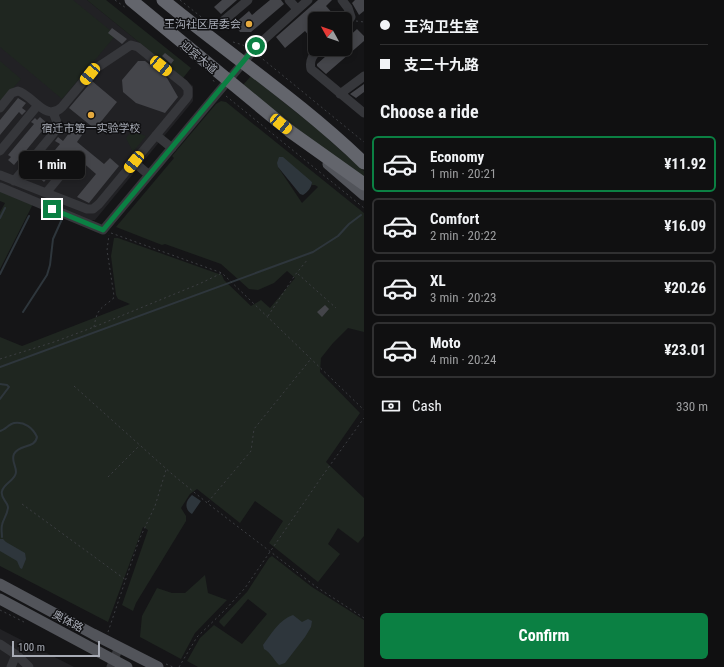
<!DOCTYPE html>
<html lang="en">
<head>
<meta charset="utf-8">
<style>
  :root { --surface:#101011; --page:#19191a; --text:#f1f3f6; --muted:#9c9d9f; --line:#303031; --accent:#0b8043 }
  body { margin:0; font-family:"Roboto Condensed","Noto Sans SC",sans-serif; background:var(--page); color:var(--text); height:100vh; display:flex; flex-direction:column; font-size:15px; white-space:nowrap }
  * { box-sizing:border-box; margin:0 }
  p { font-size:13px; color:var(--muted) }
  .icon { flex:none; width:22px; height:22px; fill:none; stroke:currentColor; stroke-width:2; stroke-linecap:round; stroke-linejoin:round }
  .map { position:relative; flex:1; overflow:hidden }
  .sheet { display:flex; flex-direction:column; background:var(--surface); width:360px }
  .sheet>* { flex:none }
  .top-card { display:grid; align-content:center; height:88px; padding:0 16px; background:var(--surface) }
  .needle { width:26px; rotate:310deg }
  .tools { position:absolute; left:308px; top:12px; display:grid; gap:8px }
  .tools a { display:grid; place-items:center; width:44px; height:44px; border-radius:6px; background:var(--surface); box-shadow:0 2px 6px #0003,0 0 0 1px var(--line); font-size:20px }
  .scale { position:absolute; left:12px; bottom:10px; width:88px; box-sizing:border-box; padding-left:4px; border:2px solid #a8acb6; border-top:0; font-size:11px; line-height:14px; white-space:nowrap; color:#a8acb6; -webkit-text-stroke:3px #101012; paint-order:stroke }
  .end { position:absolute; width:18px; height:18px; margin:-9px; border:5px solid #0b8043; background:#fff; box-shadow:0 0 0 2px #fff }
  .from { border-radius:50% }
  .bubble { position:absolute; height:28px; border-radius:6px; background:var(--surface); box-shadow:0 2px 6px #0003,0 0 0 1px var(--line); font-size:13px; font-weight:700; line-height:28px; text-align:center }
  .car { position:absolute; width:12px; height:24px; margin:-12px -6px; border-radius:5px; box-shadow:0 0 3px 1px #0007; background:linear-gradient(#f5c518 24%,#345 0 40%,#f5c518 0 76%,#345 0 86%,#f5c518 0) }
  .top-card b { display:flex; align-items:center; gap:14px; height:38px; font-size:15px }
  .top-card b+b { border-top:1px solid var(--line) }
  .top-card i { width:10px; height:10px; background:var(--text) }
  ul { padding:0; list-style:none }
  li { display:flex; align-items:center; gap:12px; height:56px; margin:0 8px 6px; padding:0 8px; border:2px solid var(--line); border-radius:6px }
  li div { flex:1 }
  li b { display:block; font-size:15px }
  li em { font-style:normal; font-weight:700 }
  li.on { border-color:var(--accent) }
  li>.icon { width:36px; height:36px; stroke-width:1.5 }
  h2 { padding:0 16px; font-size:18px; line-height:48px }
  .pay { display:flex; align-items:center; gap:10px; height:44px; padding:0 16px; font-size:15px }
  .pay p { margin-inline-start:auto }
  .primary-button { display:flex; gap:8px; margin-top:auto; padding:8px 16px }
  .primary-button a { flex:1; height:46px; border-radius:6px; background:var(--accent); color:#fff; font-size:16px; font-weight:700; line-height:46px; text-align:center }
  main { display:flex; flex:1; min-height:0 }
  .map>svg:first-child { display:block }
</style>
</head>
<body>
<main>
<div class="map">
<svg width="364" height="667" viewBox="0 0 364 667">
  <rect width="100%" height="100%" fill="#151517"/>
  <path fill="#212124" d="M 0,0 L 87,0 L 193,86 L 193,101 L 95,220 L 88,220 L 0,183 Z
    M 0,629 L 74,667 L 0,667 Z"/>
  <path fill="#1f2620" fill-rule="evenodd" d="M 0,0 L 73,0 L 116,35 L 62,99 L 0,47 Z
    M 87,0 L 106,0 L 191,68 L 183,78 Z
    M 0,61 L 21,79 L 0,103 Z
    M 251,76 L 317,129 L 364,171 L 364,179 L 319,146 L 242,86 Z
    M 221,101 L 226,102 L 364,213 L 364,332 L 348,328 L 333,343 L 321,358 L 320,372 L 360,413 L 326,462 L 364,498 L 364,536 L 358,543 L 338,528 L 328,544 L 340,554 L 318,582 L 269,543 L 283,521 L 255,501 L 240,523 L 197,489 L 190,494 L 181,508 L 186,516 L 186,521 L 136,603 L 133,611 L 122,605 L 148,530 L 143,527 L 108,622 L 0,566 L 0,337 L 22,346 L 130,304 L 118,299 L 116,295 L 111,256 L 114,238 L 118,238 L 216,273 L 222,275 L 224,280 L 251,306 L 261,300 L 270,308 L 295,278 L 287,271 L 274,283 L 258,290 L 249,289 L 221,264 L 165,244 L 162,245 L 116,227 L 174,158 L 172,156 L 216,104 ZM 278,167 L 312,182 L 312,185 L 315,185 L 318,187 L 302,203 Z
    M 132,131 L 146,136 L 133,152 L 126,138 Z
    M 0,190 L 33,204 L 0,269 L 0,212 L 5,203 L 0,201 Z
    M 272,556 L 312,587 L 364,620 L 364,667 L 198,667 L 187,661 L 200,638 L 214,625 L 242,644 L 267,614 L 248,599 L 224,627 L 219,622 L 220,620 L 247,592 L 269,558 Z
    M 205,575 L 208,593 L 227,600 L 195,633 L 181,659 L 140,637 L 142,616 L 157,588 L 172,593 L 185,593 Z"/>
  <path fill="#2e363c" d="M 279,157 L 283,157 L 312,182 C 312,187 307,193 303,195 L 300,194 L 278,167 L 277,163 Z
    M 192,495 L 201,501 L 192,514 C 184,509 185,501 192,495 Z
    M 0,539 L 3,539 L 6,542 L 25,553 L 26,559 L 22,569 L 20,568 L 17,561 L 0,551 Z
    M 293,615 L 302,622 L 308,619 L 312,621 L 311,627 L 305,637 L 285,663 L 279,665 C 273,659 271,653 264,649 L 263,645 C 270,635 280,619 293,615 Z"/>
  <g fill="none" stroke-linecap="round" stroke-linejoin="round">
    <path stroke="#2e363c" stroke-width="2" d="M 0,218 L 5,208
      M 0,274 L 29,216
      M 23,312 L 47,275 L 50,265 L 53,239 L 62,219
      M 0,367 L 313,252 L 338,236 L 349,224 L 361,215
      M 0,384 L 7,385 L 9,387 L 0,399
      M 0,431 C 5,430 9,424 14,423 C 24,421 33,428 37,437 C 35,449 19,444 14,454 C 11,461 16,465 16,472 C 16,480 4,483 2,491 C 0,498 7,501 8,507 C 8,514 3,519 2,525 C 1,529 2,533 2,537"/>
  </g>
  <path fill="#44454a" d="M 222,0 L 237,0 L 221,14 L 214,7 Z
    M 270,0 L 281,0 L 284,4 L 251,32 L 240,32 L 234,24 L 249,11 L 252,15 Z
    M 318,0 L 332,0 L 326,6 L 335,16 L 331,19 L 315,19 L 315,23 L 312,25 L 315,28 L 315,34 L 311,38 L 305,31 L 285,48 L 276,37 Z
    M 355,0 L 364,0 L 364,11 L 359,15 L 352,3 Z
    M 112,28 L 127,39 L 122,44 L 108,33 Z
    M 357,29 L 364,36 L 364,41 L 326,74 L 317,66 L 317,64 L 334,49 L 345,49 L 345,40 Z
    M 165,53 L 174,60 L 171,64 L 162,56 Z
    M 138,61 L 145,61 L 167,78 L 178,97 L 165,113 L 136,103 L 123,92 L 122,80 Z
    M 92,81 L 117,102 L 95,129 L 69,108 Z
    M 364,84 L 364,92 L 356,98 L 350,94 Z
    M 18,98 L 26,103 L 22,108 L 26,111 L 22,115 L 19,112 L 0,135 L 0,120 Z
    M 40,117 L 48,124 L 46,127 L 49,130 L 46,133 L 43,130 L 14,165 L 8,160 L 11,157 L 8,155 L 34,124 L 31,122 L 35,118 L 37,120 Z
    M 73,128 L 82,135 L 77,142 L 104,164 L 110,158 L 119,166 L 89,203 L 77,197 L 96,174 L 80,160 L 80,157 L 77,154 L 71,154 L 69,152 L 44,182 L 35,174 L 60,144 L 55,141 L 58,137 L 63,141 Z
    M 325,305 L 329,309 L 322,317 L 317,312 Z"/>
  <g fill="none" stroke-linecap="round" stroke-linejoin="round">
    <path stroke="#3c3e42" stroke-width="1" stroke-dasharray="2 3" stroke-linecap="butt" d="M 115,0 L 126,8
      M 180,0 L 210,24
      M 356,21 L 364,22
      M 233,42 L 243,45 L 247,48
      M 259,56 L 364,142
      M 213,80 L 215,83
      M 226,96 L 364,208
      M 111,233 L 222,273 L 364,410
      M 298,274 L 336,308
      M 268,316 L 295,275 L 308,259
      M 94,327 C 97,309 100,309 113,299 L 114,296 L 107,250 L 109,235
      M 0,359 L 54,342 L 94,327 L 199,284 L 222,273
      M 74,386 L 172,474 L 211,506 L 315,586 L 364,618
      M 108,477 L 140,445
      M 208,502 L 251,451 L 254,429 L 310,360
      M 22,504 L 126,580
      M 0,610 L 24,622
      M 108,632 L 139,540 L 155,506 L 166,470
      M 166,664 L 173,667
      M 179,667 L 197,637 L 226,609 L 245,588 L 323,475 L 364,418"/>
    <path stroke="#36373b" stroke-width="9" d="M 289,0 L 297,9
      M 342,0 L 348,8 L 351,17 L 345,26
      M 222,22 L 248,0
      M 319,49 C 313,55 309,60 311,69 L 364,113
      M 340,94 L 364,76
      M 0,108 L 12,93 L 18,91 C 33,95 46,123 62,107 L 92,71 L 131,45 L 138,47 L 184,84 L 188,89 L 188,96 L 186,99 L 99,204 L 93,209 L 87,209 L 0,175
      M 156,135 L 172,148
      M 0,151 L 38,105
      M 134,162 L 149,175
      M 14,181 L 57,129 L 58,125 L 53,112
      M 0,187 L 103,230 L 257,46 L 308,0
      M 46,193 L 74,159
      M 0,644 L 18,656 L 29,667
      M 11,667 L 16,655
      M 111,667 L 119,647"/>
    <path stroke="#52545a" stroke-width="11" d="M 328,164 L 364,195
      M 0,584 L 93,634 L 158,667
      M 0,599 L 127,667"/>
    <path stroke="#63656c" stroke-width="13" d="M 131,0 L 291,132 L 364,184
      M 163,0 C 230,55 302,103 364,163"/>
  </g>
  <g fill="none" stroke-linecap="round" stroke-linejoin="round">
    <path stroke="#0b8043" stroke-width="5" d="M 52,209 L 103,230 L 256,46"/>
  </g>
  <g fill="#e6aa3e" stroke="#101012" stroke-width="1.5">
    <circle cx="249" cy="24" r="4"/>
    <circle cx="91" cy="115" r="4"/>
  </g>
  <g text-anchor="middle" stroke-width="3" stroke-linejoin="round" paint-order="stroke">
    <g font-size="11" fill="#a8acb6" stroke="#101012" text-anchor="end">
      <text x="241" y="28">王沟社区居委会</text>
      <text x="91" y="132" text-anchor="middle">宿迁市第一实验学校</text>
    </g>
    <g font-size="11" fill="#a8acb6" stroke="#101012">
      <text transform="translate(199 57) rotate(40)" y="4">迎宾大道</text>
      <text transform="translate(68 621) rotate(28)" y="4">奥体路</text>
    </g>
  </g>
</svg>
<div class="tools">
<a><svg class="needle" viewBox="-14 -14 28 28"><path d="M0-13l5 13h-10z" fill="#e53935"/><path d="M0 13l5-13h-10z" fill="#9c9d9f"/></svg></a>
</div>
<div class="scale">100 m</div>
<i class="end from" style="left:256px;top:46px"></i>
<i class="end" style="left:52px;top:209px"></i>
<div class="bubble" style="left:19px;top:151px;width:66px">1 min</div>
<i class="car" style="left:161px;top:66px;rotate:129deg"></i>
<i class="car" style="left:90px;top:74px;rotate:219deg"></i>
<i class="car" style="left:281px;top:124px;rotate:129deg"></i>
<i class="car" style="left:134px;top:162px;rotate:219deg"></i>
</div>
<section class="sheet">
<div class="top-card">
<b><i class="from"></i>王沟卫生室</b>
<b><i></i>支二十九路</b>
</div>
<h2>Choose a ride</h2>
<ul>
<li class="on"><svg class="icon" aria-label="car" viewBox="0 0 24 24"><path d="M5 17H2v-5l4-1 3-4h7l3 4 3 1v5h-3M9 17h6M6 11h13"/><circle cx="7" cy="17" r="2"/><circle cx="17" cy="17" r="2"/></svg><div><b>Economy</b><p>1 min · 20:21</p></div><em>¥11.92</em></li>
<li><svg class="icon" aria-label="car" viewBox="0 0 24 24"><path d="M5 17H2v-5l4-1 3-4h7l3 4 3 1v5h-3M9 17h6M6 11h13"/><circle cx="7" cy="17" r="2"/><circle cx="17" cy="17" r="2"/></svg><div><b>Comfort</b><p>2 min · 20:22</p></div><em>¥16.09</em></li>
<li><svg class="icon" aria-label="car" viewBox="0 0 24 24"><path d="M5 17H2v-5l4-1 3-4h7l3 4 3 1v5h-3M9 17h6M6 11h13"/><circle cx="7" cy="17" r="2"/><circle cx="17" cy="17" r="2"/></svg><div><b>XL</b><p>3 min · 20:23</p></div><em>¥20.26</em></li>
<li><svg class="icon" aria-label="car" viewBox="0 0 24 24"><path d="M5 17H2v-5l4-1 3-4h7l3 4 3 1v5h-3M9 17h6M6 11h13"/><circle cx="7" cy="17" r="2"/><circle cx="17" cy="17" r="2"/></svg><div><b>Moto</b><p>4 min · 20:24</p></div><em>¥23.01</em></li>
</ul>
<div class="pay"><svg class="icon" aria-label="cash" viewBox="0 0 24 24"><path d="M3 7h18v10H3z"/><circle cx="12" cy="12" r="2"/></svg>Cash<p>330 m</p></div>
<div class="primary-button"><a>Confirm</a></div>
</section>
</main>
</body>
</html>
